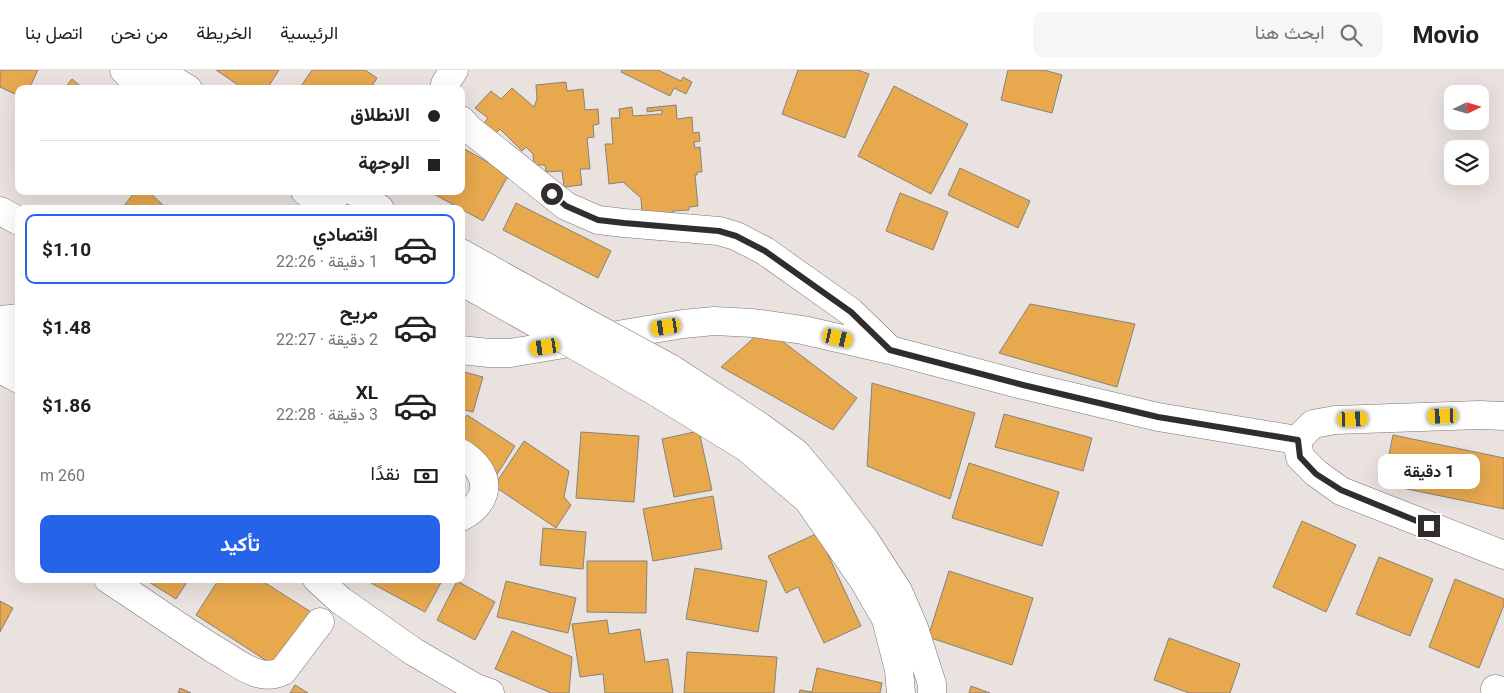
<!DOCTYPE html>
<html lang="ar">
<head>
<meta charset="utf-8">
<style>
  :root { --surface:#fff; --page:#f6f6f6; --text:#202124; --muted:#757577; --line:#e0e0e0; --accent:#2563eb }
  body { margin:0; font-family:Roboto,Vazirmatn,sans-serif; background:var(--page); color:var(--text); direction:rtl; height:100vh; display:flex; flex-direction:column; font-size:19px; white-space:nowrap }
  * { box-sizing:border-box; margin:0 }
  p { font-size:16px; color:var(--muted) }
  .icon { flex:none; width:28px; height:28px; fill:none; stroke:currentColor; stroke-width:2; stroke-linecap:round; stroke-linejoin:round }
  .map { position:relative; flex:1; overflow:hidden; direction:ltr }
  .sheet { position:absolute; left:15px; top:135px; width:450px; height:378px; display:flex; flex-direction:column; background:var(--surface); border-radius:10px; box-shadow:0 5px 20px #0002; direction:rtl }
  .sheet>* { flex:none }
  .banner { position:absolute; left:15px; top:15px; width:450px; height:110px; border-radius:10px; box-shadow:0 5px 20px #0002; direction:rtl; display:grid; align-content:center; height:110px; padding:0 25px; background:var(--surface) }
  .needle { width:32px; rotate:85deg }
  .buttons { position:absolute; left:1444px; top:15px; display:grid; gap:10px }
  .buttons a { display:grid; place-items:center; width:45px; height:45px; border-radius:10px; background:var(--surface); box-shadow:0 5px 20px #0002; font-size:25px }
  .end { position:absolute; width:22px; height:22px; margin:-11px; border:6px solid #302d2c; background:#fff; box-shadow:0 0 0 2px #fff }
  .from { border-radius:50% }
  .bubble { position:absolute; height:35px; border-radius:10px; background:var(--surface); box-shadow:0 5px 20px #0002; font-size:16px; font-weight:700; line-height:35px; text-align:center; direction:rtl }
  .car { position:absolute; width:15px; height:30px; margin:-15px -8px; border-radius:6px; box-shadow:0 0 4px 1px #0007; background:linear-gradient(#f5c518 24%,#345 0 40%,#f5c518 0 76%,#345 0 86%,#f5c518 0) }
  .banner b { display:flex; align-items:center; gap:18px; height:48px; font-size:19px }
  .banner b+b { border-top:1px solid var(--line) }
  .banner i { width:12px; height:12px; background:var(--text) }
  ul { padding:9px 0 0; list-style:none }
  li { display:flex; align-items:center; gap:15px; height:70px; margin:0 10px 8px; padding:0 15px; border:2px solid transparent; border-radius:10px }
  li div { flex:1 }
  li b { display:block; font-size:19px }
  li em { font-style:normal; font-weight:700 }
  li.active { border-color:var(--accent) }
  li>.icon { width:45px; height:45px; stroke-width:1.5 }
  .pay { display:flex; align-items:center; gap:12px; height:55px; padding:0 25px; font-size:19px }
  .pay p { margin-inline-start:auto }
  .button { display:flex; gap:10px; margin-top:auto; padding:10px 25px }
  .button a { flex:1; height:58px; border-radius:10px; background:var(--accent); color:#fff; font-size:20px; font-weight:700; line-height:58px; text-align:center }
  header { display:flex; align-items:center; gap:30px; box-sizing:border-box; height:70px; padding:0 25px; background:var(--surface); border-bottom:1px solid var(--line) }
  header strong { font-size:24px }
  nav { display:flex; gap:28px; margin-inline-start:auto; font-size:18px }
  .search { width:350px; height:45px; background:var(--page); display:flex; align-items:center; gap:12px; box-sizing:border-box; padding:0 18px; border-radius:10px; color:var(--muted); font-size:19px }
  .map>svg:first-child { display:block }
</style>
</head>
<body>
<header>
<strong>Movio</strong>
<div class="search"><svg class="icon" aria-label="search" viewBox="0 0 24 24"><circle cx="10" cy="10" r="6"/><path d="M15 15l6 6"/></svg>ابحث هنا</div>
<nav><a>الرئيسية</a><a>الخريطة</a><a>من نحن</a><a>اتصل بنا</a></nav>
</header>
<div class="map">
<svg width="1504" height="623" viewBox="0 0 1504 623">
  <rect width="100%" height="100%" fill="#eae2de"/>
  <path fill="#e7a84e" stroke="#86827c" d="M 0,0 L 38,0 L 29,19 L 19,19 L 19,26 L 0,17 Z
    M 216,0 L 279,0 L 267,19 L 244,19 Z
    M 312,0 L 365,0 L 377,8 L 370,19 L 299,19 Z
    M 622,0 L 658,0 L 681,11 L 683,7 L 692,12 L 686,24 L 674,18 L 670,26 L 621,2 Z
    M 798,0 L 858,0 L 869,4 L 845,68 L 782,44 Z
    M 1008,0 L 1044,0 L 1062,5 L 1052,43 L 1001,30 Z
    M 72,9 L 84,19 L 64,19 Z
    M 566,12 L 567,21 L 583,19 L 585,40 L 598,39 L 599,54 L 593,55 L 594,67 L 587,68 L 590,99 L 580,99 L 582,115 L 564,117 L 562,101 L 546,102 L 545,95 L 534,95 L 533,84 L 526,77 L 522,81 L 500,59 L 496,63 L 484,53 L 488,48 L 475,38 L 491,21 L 501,29 L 512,18 L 534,37 L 537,29 L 536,15 Z
    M 894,16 L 968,54 L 931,124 L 858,86 Z
    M 676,35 L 677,49 L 692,47 L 693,63 L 699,62 L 700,71 L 694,72 L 695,78 L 700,77 L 702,102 L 697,102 L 697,105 L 695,105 L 698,136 L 689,137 L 689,140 L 673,141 L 674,146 L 642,144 L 641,128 L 623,112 L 609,114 L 605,74 L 613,74 L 611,48 L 620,48 L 619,39 L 632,37 L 633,46 L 662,44 L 662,40 L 647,42 L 647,38 Z
    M 461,77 L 509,104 L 483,151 L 430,122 L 461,121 Z
    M 960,98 L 1030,131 L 1018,158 L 948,125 Z
    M 136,121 L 148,121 L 167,139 L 121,139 Z
    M 900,123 L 948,142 L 933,180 L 886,161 Z
    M 516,133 L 611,181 L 598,208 L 503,160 Z
    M 1030,234 L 1135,254 L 1117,317 L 999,283 Z
    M 765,258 L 857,328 L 833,360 L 721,297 Z
    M 461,301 L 483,307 L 473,342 L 461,339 Z
    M 872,313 L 975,343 L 950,429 L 867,396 Z
    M 1004,344 L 1092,368 L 1083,401 L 995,377 Z
    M 467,345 L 515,376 L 496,406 L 461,368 L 461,354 Z
    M 699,361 L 712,420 L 674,427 L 662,369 Z
    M 581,362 L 639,366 L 634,432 L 576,428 Z
    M 1393,365 L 1504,388 L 1504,439 L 1383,414 Z
    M 524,371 L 569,401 L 564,427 L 571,435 L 556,458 L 494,416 Z
    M 969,393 L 1059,422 L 1042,476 L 952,448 Z
    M 713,426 L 722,479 L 653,491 L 643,439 Z
    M 1302,451 L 1356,475 L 1326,542 L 1273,517 Z
    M 543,458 L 586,462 L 583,499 L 540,495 Z
    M 818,463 L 861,556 L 824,573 L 798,517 L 786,523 L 768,486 Z
    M 1379,487 L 1433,509 L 1410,566 L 1356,544 Z
    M 587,491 L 647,491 L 646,543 L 587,542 Z
    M 695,498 L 767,511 L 758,562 L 686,549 Z
    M 949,501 L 1033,528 L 1012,595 L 928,567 Z
    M 144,509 L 189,509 L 176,529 Z
    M 219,509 L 259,509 L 311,542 L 276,597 L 196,545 Z
    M 374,509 L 443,509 L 425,542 L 371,513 Z
    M 1455,509 L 1504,529 L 1504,535 L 1479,598 L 1429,577 Z
    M 457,511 L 495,532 L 475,570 L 437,550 Z
    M 506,511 L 576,528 L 568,563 L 497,547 Z
    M 0,531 L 13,538 L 0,562 Z
    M 607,550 L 609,564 L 640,559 L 645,592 L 668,589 L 673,623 L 605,623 L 603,604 L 580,607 L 572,554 Z
    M 512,561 L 572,587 L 569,623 L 551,623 L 495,599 Z
    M 1169,568 L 1240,594 L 1230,623 L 1189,623 L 1154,610 Z
    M 687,582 L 777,587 L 774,623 L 684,623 Z
    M 817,598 L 882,613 L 880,623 L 799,623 L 800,620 L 812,622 Z
    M 295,615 L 308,623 L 290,623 Z
    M 971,616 L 990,623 L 969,623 Z
    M 180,618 L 191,623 L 178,623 Z"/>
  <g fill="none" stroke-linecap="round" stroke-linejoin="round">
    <g stroke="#7a7470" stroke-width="29">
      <path id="minor" d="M 446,19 L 445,14 L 454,0
        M 461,50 L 468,58 L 566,136 L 598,150 L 624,153 L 719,161 L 736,166 L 765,181 L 851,242 L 890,280
        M 323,139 L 340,121
        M 0,141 L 19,151
        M 0,250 L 19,248
        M 0,267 L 19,288
        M 461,280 L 489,283 L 510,283 L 683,254 L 714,251 L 753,253 L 803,260 L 890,280 L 1023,315 L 1158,347 L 1297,370
        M 0,299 L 19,309
        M 1504,346 L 1479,345 L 1335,350 L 1313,354 L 1297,370 L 1300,387 L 1316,403 L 1341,421 L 1504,485
        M 461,383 C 468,388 475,393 479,400 C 492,420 479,438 461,447
        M 108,509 C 145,533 180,558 217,581 C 230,588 243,599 257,603 C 266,606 275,605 283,601 L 320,552
        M 317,509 L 340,530 L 414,582 L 476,618 L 490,623
        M 1495,619 L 1504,621"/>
    </g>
    <g stroke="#7a7470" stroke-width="29">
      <path id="major" d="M 124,0 L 144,19
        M 152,0 L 166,6 L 188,19
        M 305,121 L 332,139
        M 354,121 L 380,139
        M 461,183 L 574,246
        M 461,211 L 562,268
        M 670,298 L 759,356 L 796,383 L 827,420 L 865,470 L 898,521 L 914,558 L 932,614 L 932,623
        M 656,322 L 747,378 L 808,430 L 864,511 L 886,549 L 899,600 L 901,623"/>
    </g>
    <use href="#minor" stroke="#fff" stroke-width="28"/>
    <use href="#major" stroke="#fff" stroke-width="28"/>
    <g stroke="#7a7470" stroke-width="29" stroke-linecap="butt">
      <path id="major-bridge" d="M 574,246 L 670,298
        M 562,268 L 656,322"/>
    </g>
    <use href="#major-bridge" stroke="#fff" stroke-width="28"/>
  </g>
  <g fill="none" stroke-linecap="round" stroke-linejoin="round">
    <path stroke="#302d2c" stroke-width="6" d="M 552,124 L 566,136 L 598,150 L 624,153 L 719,161 L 736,166 L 765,181 L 851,242 L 890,280 L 1023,315 L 1158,347 L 1298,370 L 1300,387 L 1316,404 L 1341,420 L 1429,456"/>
  </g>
</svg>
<div class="buttons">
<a><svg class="needle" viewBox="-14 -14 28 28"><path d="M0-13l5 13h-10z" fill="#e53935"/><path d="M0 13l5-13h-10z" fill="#757577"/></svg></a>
<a><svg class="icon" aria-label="layers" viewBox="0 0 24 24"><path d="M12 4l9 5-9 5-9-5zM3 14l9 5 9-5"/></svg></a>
</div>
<i class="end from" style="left:552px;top:124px"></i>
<i class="end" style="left:1429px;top:456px"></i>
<div class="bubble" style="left:1378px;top:384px;width:102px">1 دقيقة</div>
<i class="car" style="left:666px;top:257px;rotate:261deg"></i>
<i class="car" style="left:838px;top:268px;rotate:103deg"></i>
<i class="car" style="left:545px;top:277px;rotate:261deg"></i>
<i class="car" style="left:1443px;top:346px;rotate:268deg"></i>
<i class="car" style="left:1353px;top:349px;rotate:88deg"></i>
<div class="banner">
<b><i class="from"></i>الانطلاق</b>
<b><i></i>الوجهة</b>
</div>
<section class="sheet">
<ul>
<li class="active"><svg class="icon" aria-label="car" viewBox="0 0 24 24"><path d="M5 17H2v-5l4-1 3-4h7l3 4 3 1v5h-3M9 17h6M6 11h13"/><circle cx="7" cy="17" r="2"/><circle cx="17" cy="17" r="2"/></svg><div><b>اقتصادي</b><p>1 دقيقة · 22:26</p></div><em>$1.10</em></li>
<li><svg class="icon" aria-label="car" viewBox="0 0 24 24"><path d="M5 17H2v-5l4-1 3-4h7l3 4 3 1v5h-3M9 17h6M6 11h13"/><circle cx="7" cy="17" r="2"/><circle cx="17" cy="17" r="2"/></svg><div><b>مريح</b><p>2 دقيقة · 22:27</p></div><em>$1.48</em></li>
<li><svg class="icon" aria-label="car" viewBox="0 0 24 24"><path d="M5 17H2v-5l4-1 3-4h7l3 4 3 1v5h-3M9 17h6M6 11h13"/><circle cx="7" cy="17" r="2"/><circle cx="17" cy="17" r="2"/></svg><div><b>XL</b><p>3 دقيقة · 22:28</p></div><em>$1.86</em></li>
</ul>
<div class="pay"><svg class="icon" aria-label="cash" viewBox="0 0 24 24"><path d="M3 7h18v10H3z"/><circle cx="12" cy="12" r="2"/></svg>نقدًا<p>260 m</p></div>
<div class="button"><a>تأكيد</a></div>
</section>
</div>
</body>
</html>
